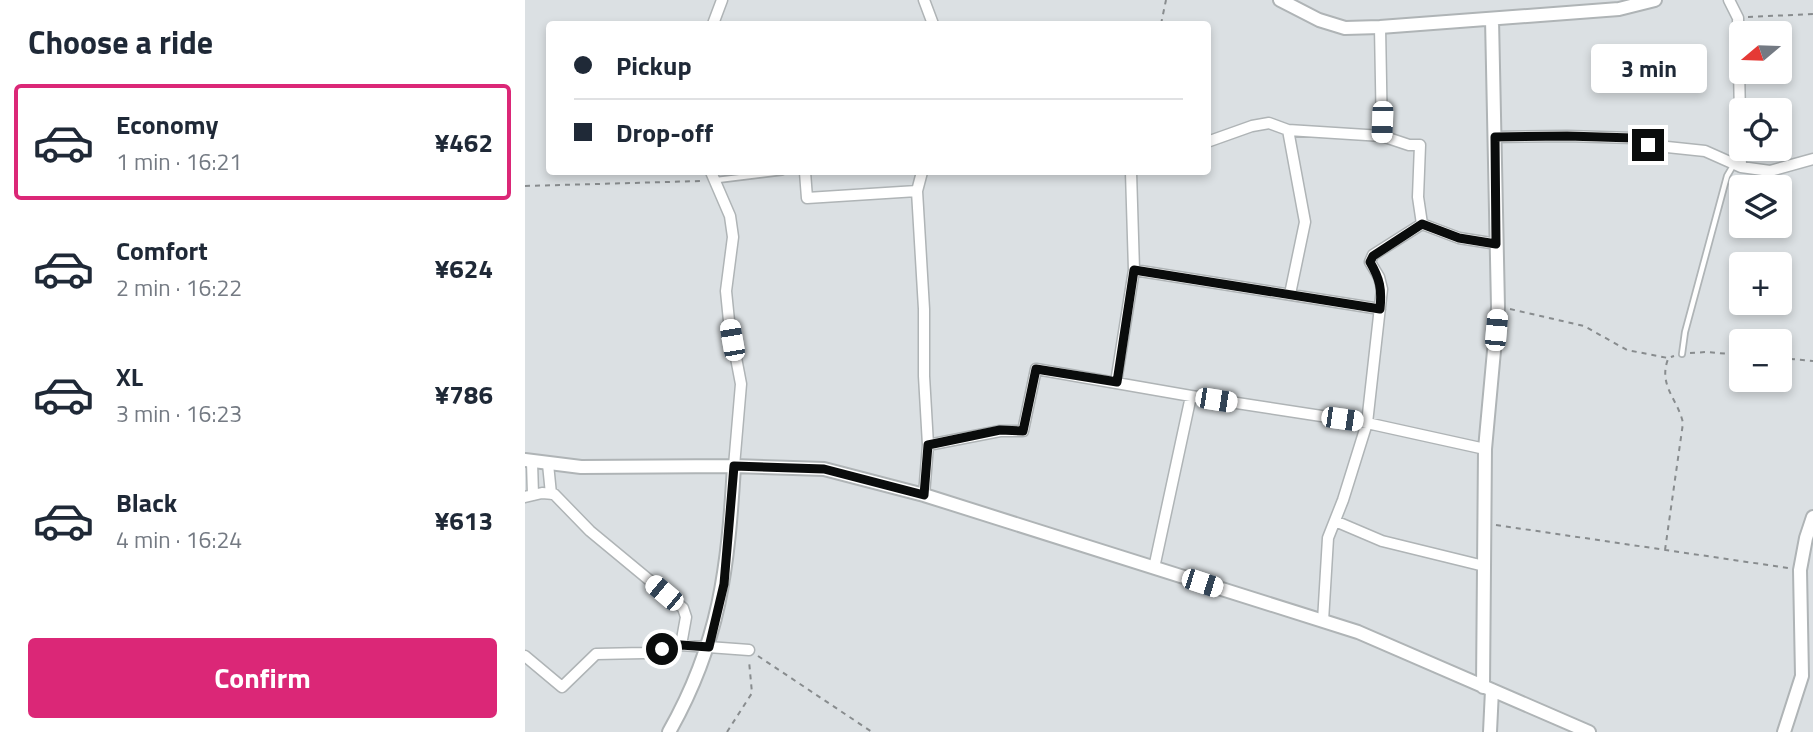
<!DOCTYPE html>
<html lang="en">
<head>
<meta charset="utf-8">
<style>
  :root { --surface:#fff; --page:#f2f2f3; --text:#1f2937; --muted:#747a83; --line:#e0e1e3; --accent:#db2777 }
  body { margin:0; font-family:"Titillium Web",sans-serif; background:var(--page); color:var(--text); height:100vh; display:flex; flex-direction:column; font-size:26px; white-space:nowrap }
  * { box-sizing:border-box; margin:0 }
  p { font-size:23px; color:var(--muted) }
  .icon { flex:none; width:38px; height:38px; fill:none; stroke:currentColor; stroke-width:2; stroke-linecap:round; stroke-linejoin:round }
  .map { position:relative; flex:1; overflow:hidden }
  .side { display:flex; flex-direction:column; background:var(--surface); width:525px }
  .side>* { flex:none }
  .top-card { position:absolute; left:21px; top:21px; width:665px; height:154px; border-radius:7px; box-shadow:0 4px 10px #0003; display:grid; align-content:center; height:154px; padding:0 28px; background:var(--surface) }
  .needle { width:46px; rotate:251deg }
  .fabs { position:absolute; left:1204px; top:21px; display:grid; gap:14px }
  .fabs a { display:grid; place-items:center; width:63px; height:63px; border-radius:7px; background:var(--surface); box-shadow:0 4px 10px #0003; font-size:35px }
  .end { position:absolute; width:32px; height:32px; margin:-16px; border:9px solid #0a0c0c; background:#fff; box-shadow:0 0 0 4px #fff }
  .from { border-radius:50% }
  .bubble { position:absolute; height:49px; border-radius:7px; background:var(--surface); box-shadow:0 4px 10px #0003; font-size:23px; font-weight:700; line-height:49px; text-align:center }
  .car { position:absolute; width:21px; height:42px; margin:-21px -10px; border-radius:9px; box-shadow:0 0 5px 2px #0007; background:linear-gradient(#fff 24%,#345 0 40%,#fff 0 76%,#345 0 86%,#fff 0) }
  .top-card b { display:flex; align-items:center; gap:24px; height:66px; font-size:26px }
  .top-card b+b { border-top:2px solid var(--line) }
  .top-card i { width:18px; height:18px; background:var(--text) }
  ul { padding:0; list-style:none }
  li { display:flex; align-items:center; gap:21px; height:116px; margin:0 14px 10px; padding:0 14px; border:4px solid transparent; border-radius:7px }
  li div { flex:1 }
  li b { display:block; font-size:26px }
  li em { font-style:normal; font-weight:700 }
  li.on { border-color:var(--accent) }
  li>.icon { width:63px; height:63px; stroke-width:1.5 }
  h2 { padding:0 28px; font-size:32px; line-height:84px }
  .primary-button { display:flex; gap:14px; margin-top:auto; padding:14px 28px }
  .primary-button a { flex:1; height:80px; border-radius:7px; background:var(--accent); color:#fff; font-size:28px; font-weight:700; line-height:80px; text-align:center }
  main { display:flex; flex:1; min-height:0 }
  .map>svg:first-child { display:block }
</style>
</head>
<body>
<main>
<section class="side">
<h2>Choose a ride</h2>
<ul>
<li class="on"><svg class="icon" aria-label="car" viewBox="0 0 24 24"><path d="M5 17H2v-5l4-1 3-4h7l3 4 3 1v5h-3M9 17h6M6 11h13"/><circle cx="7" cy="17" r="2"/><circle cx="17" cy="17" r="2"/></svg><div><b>Economy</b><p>1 min · 16:21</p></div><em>¥462</em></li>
<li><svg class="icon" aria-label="car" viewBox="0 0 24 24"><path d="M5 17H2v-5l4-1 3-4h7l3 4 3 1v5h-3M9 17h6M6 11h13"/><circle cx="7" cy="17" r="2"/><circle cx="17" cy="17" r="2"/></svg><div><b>Comfort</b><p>2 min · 16:22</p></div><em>¥624</em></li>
<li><svg class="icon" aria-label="car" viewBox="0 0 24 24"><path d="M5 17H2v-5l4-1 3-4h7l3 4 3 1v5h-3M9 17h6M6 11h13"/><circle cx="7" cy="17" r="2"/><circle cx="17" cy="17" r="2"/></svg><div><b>XL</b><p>3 min · 16:23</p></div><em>¥786</em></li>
<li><svg class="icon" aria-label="car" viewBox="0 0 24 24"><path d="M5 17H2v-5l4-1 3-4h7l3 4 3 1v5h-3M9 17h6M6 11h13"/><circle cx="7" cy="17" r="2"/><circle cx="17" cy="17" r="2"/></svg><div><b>Black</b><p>4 min · 16:24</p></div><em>¥613</em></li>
</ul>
<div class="primary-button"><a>Confirm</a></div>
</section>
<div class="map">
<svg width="1288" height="732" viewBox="0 0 1288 732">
  <rect width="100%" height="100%" fill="#dbe0e3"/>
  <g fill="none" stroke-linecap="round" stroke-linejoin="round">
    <g stroke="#afb4b6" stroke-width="8">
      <path id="service" d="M 192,180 L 257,172
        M 1157,354 L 1160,332 L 1202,176 L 1209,164"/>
    </g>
    <g stroke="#afb4b6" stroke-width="13">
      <path id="minor" d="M 399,0 L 408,24
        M 1204,0 L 1213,18 L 1216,167
        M 188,24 L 197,0
        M 855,27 L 857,136
        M 763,130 L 780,222 L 765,294
        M 970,137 L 1042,136 L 1108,138 L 1123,145 L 1180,151 L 1216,167 L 1245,171 L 1288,159
        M 682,142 L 727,126 L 744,123 L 763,130 L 857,136 L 884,145 L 895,145 L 893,197 L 897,224
        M 186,172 L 205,216 L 208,237 L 201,291 L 204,321 L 216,384 L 209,466
        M 280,172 L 282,198 L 392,191
        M 397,172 L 392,191 L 399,309 L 399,376 L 403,445 L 399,495
        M 897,224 L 934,238 L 972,244
        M 609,270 L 855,309
        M 591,382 L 609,270 L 606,172
        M 403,445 L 475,431 L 498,431 L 511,369 L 666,396 L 842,423 L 960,449
        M 7,462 L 8,495
        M 23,464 L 26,494
        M 0,497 L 17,493 L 29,494 L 65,531 L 158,608 L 161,617 L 156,645
        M 810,521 L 857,541 L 959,566
        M 629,568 L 666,396
        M 798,621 L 803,538 L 818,500 L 842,423 L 857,289 L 854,277 L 845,262 L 848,255 L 897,224
        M 0,656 L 37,687 L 71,654 L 119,653 L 156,645 L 224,650"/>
    </g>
    <g stroke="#afb4b6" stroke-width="16">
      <path id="tertiary" d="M 755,0 L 794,20 L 820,28 L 855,27 L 1094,9 L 1130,0
        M 0,460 L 56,467 L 209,466 L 299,469 L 399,495 L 833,632 L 1064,732
        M 958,687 L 960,449 L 973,307 L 967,19
        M 144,732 C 195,642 203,568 209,466
        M 965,732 L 967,690
        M 1259,732 L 1277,676 L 1275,570 L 1281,538 L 1288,517"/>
    </g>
    <path stroke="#888c8e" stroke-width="2" stroke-dasharray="5 5" stroke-linecap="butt" d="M 1223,17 L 1288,14
      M 636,24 L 641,0
      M 0,186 L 177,181
      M 985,309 L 1059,326 L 1102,350 L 1143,358 L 1149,356
      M 1165,353 L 1182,352 L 1216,355
      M 1255,358 L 1288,361
      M 971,525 L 1263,568
      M 1140,550 L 1158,423 C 1153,399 1133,386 1143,359
      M 233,656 L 347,732
      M 202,732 L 227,693 L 224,661"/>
    <use href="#service" stroke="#fff" stroke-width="4.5"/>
    <use href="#minor" stroke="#fff" stroke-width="10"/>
    <use href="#tertiary" stroke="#fff" stroke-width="12"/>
  </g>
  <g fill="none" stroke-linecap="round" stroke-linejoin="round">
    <path stroke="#0a0c0c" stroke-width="9" d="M 137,649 L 156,645 L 184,647 L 199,584 L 209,466 L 299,469 L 399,495 L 403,445 L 475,430 L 498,431 L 511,369 L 592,382 L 609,270 L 855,309 C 857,289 855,279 845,262 L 848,256 L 897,224 L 934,238 L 971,244 L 970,137 L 1042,136 L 1108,138 L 1123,145"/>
  </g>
</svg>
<div class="fabs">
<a><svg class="needle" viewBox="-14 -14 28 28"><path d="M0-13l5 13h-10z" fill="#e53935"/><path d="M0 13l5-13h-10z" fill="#747a83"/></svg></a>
<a><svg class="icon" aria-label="locate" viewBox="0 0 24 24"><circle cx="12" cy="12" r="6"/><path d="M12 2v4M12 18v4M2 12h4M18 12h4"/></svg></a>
<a><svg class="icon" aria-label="layers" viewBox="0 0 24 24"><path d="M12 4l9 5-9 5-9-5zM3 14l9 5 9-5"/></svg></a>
<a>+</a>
<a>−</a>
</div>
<i class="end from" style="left:137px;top:649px"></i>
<i class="end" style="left:1123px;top:145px"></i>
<div class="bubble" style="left:1066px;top:44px;width:116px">3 min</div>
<i class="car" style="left:857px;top:122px;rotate:182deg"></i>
<i class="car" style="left:971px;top:330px;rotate:5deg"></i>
<i class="car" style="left:207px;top:340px;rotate:350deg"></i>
<i class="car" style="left:691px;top:400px;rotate:99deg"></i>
<i class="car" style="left:817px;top:419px;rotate:98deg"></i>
<i class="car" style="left:677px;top:583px;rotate:108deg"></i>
<i class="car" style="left:139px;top:593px;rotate:310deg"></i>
<div class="top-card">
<b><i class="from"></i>Pickup</b>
<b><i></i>Drop-off</b>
</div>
</div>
</main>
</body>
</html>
